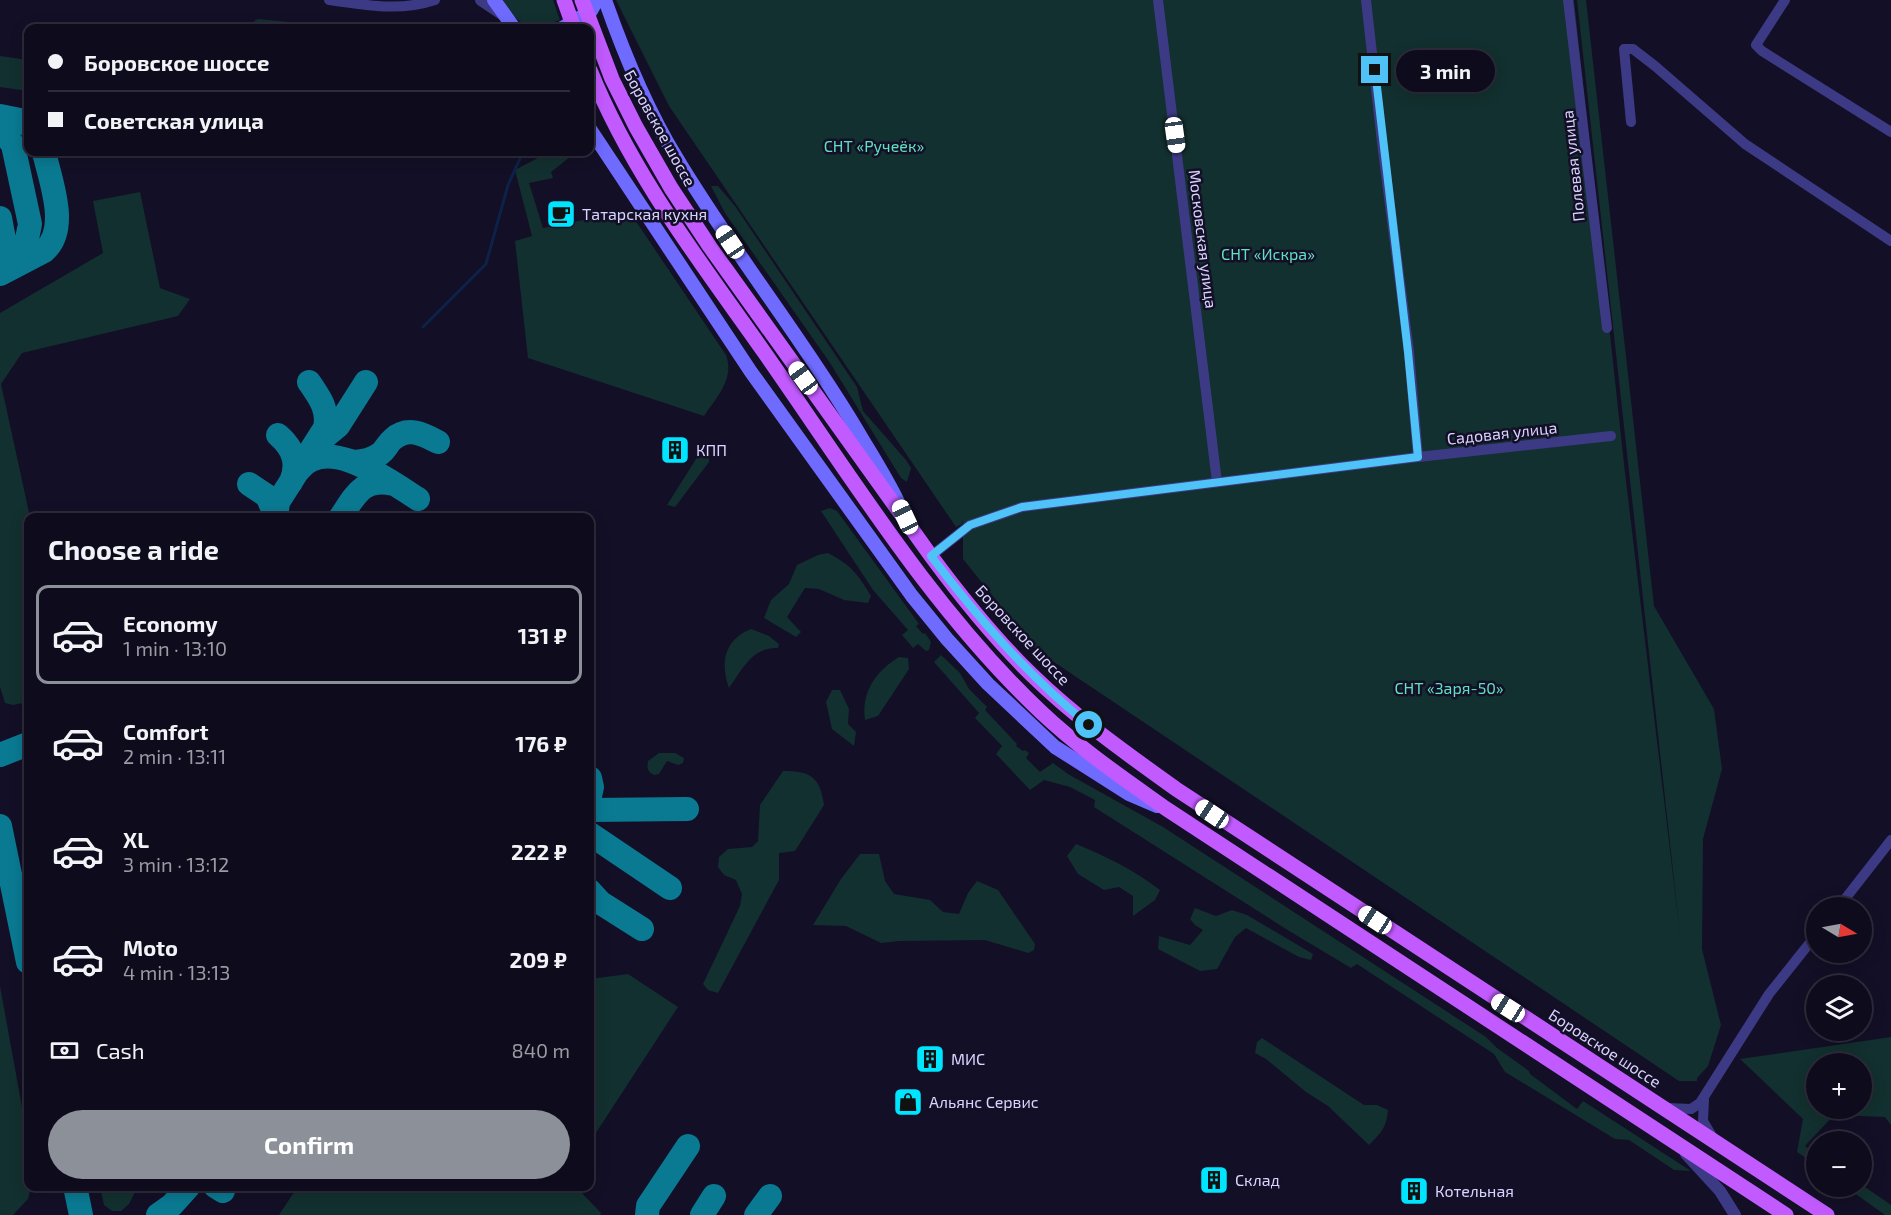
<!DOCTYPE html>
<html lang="en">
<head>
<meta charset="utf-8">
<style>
  :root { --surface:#0e0b1c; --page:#171425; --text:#f1f3f6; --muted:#9b9ba3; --line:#2e2b3b; --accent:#8c9099 }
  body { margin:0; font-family:"Exo 2",sans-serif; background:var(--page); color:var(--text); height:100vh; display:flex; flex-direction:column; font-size:22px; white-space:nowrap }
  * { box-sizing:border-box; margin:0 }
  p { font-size:20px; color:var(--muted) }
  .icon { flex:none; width:33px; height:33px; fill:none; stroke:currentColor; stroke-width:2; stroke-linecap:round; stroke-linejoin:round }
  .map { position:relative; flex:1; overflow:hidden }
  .drawer { position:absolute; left:24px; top:513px; width:570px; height:678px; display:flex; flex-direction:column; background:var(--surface); border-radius:12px; box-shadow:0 3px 15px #0003,0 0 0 2px var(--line) }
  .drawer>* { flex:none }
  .hud { position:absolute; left:24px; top:24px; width:570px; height:132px; border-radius:12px; box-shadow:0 3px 15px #0003,0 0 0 2px var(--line); display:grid; align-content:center; height:132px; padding:0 24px; background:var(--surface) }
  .needle { width:39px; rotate:100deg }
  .controls { position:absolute; left:1806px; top:897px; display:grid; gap:12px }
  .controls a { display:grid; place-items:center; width:66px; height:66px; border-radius:50%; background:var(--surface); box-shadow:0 3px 15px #0003,0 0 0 2px var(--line); font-size:30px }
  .end { position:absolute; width:27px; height:27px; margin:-14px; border:8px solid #4fc3f7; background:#111; box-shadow:0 0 0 3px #111 }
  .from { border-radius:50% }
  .bubble { position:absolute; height:42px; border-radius:21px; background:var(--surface); box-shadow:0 3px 15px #0003,0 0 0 2px var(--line); font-size:20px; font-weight:700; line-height:42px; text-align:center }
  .car { position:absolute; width:18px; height:36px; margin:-18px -9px; border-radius:8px; box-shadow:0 0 4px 2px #0007; background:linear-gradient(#fff 24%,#345 0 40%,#fff 0 76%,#345 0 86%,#fff 0) }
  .hud b { display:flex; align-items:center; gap:21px; height:57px; font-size:22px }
  .hud b+b { border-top:2px solid var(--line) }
  .hud i { width:15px; height:15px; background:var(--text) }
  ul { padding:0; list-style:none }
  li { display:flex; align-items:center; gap:18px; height:99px; margin:0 12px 9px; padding:0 12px; border:3px solid transparent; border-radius:12px }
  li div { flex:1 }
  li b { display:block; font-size:22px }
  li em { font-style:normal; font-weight:700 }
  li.on { border-color:var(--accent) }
  li>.icon { width:54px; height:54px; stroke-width:1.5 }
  h2 { padding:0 24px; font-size:27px; line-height:72px }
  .pay { display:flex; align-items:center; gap:15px; height:66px; padding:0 24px; font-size:22px }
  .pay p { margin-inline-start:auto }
  .action { display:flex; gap:12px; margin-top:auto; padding:12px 24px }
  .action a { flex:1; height:69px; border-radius:36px; background:var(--accent); color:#fff; font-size:24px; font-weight:700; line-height:69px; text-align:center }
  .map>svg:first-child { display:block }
</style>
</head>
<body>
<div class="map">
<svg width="1891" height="1215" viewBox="0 0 1891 1215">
  <rect width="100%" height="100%" fill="#130f26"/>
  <path fill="#12302f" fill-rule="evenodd" d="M 503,0 L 553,0 L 560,20 C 532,30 517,28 503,0 Z
    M 616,0 L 1574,0 L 1624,464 L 1680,934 L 1577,0 L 1586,0 L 1654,606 L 1714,709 L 1722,769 L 1703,839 L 1702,949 L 1721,1025 L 1708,1066 L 1697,1078 L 1697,1081 L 1679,1081 L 1036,650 L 963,559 L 963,520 L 962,524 L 956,527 L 669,106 Z
    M 258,19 L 350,28 L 254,28 L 254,21 Z
    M 0,56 L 28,60 L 28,91 L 0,87 Z
    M 549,152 L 586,152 L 579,156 L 575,153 L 551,172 L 553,178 L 529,183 L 543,228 L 629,211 L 726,355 C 735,379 716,398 704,416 L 528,358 L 515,241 L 532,236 L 515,170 Z
    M 711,186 L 718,186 L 735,206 L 857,387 L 863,411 L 906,460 L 911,468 L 907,482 L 901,478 L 830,363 L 725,213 Z
    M 140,192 L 160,288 L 190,299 L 178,316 L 22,353 L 1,384 L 30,517 L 28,702 L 13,705 L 5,703 L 0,687 L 0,313 L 103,253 L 93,201 Z
    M 704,451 L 709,453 L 709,462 L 675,507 L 667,505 L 696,459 Z
    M 830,508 L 837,511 L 919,624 L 916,626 L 923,634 L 925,633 L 931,642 L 929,650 L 926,651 L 918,644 L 913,648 L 902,635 L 908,630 L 873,590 L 821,511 Z
    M 828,553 C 851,565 858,574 871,596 L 868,603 L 844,600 L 819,589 L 805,588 L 787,617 L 801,632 L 796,637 L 764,618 L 771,600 L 789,584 L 797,565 L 818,555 Z
    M 751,629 L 769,636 L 779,644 L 778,648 C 752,647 743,669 729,688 C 720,663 724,640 751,629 Z
    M 941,655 L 960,673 L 969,689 L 987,707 L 985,710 L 1017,744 L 1016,746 L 1023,751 L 1025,750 L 1029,753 L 1026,758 L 1040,772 L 1053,763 L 1068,774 L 1163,827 L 1486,1037 L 1497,1048 L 1529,1071 L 1530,1074 L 1577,1109 L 1583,1101 L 1691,1171 L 1674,1170 L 1629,1140 L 1615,1139 L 1505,1072 L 1494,1054 L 1357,964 L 1351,968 L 1286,929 L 1094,807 L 1095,800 L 1070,787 L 1044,780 L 1030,790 L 996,754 L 1002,746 L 975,718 L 979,713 L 934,662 Z
    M 899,657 L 908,658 L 909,669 L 878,716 L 865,720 C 861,692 876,671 899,657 Z
    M 832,690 L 840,690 L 849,709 L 848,724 L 856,732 L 854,746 L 832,729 L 826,702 Z
    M 659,753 L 675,753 L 684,758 L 683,763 L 678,765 L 667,761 L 659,774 L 654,775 C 647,771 647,768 648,761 Z
    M 783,771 C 810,771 820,776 824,805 L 795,851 L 779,853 L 779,880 L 718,993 L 708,990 L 703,984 L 740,906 L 742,894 L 736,880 L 724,875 L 718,867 L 719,857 L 728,849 L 752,847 L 758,841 L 760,805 Z
    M 1076,844 C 1109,858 1131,868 1160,890 L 1155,900 L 1133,916 L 1133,896 L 1119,887 L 1104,890 L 1078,874 L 1067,856 Z
    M 860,854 L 879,854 L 885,881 L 894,894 L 930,900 L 943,912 L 959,914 L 968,893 L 977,881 L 998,890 L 1035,944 L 1034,950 L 1028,953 L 985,940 L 899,941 L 881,943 L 846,926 L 813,925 L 841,879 Z
    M 1195,908 L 1216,916 L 1232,910 L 1247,915 L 1313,954 L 1311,960 L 1299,957 L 1246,928 L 1235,937 L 1217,969 L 1200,971 L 1158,949 L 1159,936 L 1190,945 L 1203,930 L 1195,925 L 1190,919 Z
    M 628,974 L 678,1007 L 590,1142 L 590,979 Z
    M 0,986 L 28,1140 L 28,1186 L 31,1187 L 28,1199 L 13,1215 L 0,1215 Z
    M 1891,1037 L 1891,1125 L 1885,1117 L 1834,1115 L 1805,1146 L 1816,1154 L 1816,1165 L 1797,1152 L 1803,1119 L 1740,1059 ZM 1816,1064 L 1862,1064 L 1862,1108 L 1816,1108 Z
    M 1262,1038 L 1364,1105 L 1377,1105 L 1388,1110 C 1386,1128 1382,1132 1369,1145 L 1328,1106 L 1306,1092 L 1266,1059 L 1255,1053 L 1257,1042 Z
    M 1862,1185 L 1891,1205 L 1891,1215 L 1885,1215 L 1846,1187 L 1862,1186 Z
    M 298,1186 L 578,1187 L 580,1191 L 601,1213 L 600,1215 L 279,1215 Z
    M 100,1187 L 135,1187 L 136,1190 L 129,1204 L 121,1211 L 112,1211 L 104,1205 Z"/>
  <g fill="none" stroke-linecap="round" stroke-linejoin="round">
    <path stroke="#0c2248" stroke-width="3" d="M 423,327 L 486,264 L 508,185 L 523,152"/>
    <path stroke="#0a7a92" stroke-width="24" d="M 0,116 L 20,120 L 28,125
      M 0,127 L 13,145 L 30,224 L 25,249 L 13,267
      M 0,218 L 6,250 L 0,267
      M 0,274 L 44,251 C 70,229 50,180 44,152
      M 278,435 C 293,448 299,463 291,482
      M 321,440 L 338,426 L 366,382
      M 353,462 C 363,461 373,460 381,453 C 386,449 388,443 393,439 C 408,426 423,434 438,442
      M 299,470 C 327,433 391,482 418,499
      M 249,484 L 267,496 L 276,516
      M 276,518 L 278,502 L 325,428 C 329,409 319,397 309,382
      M 340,518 C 356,494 363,477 394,484
      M 0,755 L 28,744
      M 590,778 L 592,787 L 590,796
      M 590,810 L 687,809
      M 0,826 L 28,962
      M 590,834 L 670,888
      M 590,891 L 601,903 L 642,929
      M 75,1186 L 81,1215
      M 215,1186 L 223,1191
      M 158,1215 L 172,1205 L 189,1186
      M 647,1215 L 648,1206 L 688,1146
      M 702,1215 L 714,1196
      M 756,1215 L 770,1196"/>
    <path stroke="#3d3a85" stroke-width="10" d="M 329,0 C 366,5 399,12 435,0
      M 1158,0 L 1217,482
      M 1366,0 L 1383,151 L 1409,352 L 1418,457
      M 1568,0 L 1607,328
      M 1785,0 L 1756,45 L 1762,51 L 1891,132
      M 1631,122 L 1624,49 L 1633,49 L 1655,66 L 1745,144 L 1891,241
      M 931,556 L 970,525 L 1022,507 L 1418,457 L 1611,436
      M 1838,908 L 1891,840
      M 1704,1099 L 1703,1121 L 1713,1138
      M 1667,1108 L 1691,1109 L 1700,1103 L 1769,994 L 1816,935"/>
    <path stroke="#3d3a85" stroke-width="12" d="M 481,0 L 502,14
      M 1686,1154 L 1720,1191 L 1735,1215"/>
    <path stroke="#6f6bff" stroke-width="14" d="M 494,0 L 514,28
      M 605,0 C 624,54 646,108 676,157 C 732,251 801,336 857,430 C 871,454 886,477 898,502
      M 562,28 L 591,11 L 597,0
      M 590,129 L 751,372 L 912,596 L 947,639 L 988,684 L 1055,747 L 1129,794 L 1157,806"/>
    <path stroke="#c25bff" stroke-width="15" d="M 564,0 L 574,28
      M 582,0 L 612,79 L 636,127 L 671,188 L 710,247 L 931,556 C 962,598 995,639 1032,675 C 1076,718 1126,753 1176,789 L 1827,1215
      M 590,70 C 632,174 700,261 764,352 C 851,476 931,608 1041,712 C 1079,748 1123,778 1165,808 L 1786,1215"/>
  </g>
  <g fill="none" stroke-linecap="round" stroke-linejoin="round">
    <path stroke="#4fc3f7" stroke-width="8" d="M 1089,725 C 1028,676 978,618 931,556 L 970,525 L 1022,507 L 1418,457 L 1408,352 L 1375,70"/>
  </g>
  <defs>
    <g id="cafe-square" transform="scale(1.5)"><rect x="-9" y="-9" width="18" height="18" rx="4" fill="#00e5ff" stroke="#130f26"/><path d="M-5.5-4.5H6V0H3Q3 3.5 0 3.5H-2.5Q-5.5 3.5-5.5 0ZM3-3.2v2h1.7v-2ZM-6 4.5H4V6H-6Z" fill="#111"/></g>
    <g id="building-square" transform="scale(1.5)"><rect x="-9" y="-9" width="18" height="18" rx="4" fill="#00e5ff" stroke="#130f26"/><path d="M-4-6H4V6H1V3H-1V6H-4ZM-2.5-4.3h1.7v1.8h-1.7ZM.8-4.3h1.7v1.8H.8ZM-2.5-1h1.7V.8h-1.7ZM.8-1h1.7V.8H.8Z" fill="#111"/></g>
    <g id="shop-square" transform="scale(1.5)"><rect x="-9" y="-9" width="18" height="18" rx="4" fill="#00e5ff" stroke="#130f26"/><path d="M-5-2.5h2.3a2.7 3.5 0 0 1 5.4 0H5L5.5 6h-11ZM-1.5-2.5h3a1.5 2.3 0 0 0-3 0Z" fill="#111"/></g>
  </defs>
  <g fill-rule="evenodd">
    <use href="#cafe-square" x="561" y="214"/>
    <use href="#building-square" x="675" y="450"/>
    <use href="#building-square" x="930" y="1059"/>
    <use href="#shop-square" x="908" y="1102"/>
    <use href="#building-square" x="1214" y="1180"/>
    <use href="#building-square" x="1414" y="1191"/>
  </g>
  <g text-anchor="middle" stroke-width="5" stroke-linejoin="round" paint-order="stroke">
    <g font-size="16" fill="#d9d4ff" stroke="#130f26">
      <text transform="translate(660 128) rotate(61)" y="6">Боровское шоссе</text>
      <text transform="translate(1573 166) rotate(-96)" y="6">Полевая улица</text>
      <text transform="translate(1203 239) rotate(83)" y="6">Московская улица</text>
      <text transform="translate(1502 433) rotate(-6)" y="6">Садовая улица</text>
      <text transform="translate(1023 635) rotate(47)" y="6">Боровское шоссе</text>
      <text transform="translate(1605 1048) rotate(33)" y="6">Боровское шоссе</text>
    </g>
    <g font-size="16" fill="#5fe0c0" stroke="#130f26">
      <text x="874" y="152">СНТ «Ручеёк»</text>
      <text x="1268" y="260">СНТ «Искра»</text>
      <text x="1449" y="694">СНТ «Заря-50»</text>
    </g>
    <g font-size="16" fill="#d9d4ff" stroke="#130f26" text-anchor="start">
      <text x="582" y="220">Татарская кухня</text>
      <text x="696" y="456">КПП</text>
      <text x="951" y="1065">МИС</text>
      <text x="929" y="1108">Альянс Сервис</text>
      <text x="1235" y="1186">Склад</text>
      <text x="1435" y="1197">Котельная</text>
    </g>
  </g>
</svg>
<div class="controls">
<a><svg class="needle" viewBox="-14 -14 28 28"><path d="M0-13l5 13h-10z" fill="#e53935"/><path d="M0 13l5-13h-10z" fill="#9b9ba3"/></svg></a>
<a><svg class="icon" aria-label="layers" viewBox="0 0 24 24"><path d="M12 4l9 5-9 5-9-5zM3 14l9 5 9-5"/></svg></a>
<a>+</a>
<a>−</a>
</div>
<i class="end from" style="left:1089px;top:725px"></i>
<i class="end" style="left:1375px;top:70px"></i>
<div class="bubble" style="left:1396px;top:50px;width:99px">3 min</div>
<i class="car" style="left:1175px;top:135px;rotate:172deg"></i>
<i class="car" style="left:730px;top:242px;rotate:326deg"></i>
<i class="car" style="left:803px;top:378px;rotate:324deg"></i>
<i class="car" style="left:905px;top:517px;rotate:335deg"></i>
<i class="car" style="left:1212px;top:814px;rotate:304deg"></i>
<i class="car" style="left:1375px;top:920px;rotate:303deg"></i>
<i class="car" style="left:1508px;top:1008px;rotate:302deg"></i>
<div class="hud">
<b><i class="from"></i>Боровское шоссе</b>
<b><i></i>Советская улица</b>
</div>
<section class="drawer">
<h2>Choose a ride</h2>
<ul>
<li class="on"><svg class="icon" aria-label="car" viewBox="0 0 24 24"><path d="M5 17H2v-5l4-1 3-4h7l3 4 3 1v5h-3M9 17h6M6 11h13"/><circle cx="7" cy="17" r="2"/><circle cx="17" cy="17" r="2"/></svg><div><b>Economy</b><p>1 min · 13:10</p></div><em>131 ₽</em></li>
<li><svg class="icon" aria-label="car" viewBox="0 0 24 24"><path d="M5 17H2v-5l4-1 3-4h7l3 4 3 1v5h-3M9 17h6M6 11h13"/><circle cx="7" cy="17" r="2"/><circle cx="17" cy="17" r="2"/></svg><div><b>Comfort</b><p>2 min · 13:11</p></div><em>176 ₽</em></li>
<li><svg class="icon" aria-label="car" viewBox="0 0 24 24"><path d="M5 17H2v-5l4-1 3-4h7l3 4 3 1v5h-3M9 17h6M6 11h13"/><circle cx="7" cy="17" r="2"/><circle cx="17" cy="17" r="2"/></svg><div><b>XL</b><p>3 min · 13:12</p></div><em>222 ₽</em></li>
<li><svg class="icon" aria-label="car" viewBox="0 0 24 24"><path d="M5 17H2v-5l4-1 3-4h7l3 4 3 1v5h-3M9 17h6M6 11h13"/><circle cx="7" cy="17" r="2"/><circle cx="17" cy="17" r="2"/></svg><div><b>Moto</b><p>4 min · 13:13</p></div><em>209 ₽</em></li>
</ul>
<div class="pay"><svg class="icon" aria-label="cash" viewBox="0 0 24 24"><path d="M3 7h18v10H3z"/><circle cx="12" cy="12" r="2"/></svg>Cash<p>840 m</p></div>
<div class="action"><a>Confirm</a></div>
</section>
</div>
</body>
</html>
